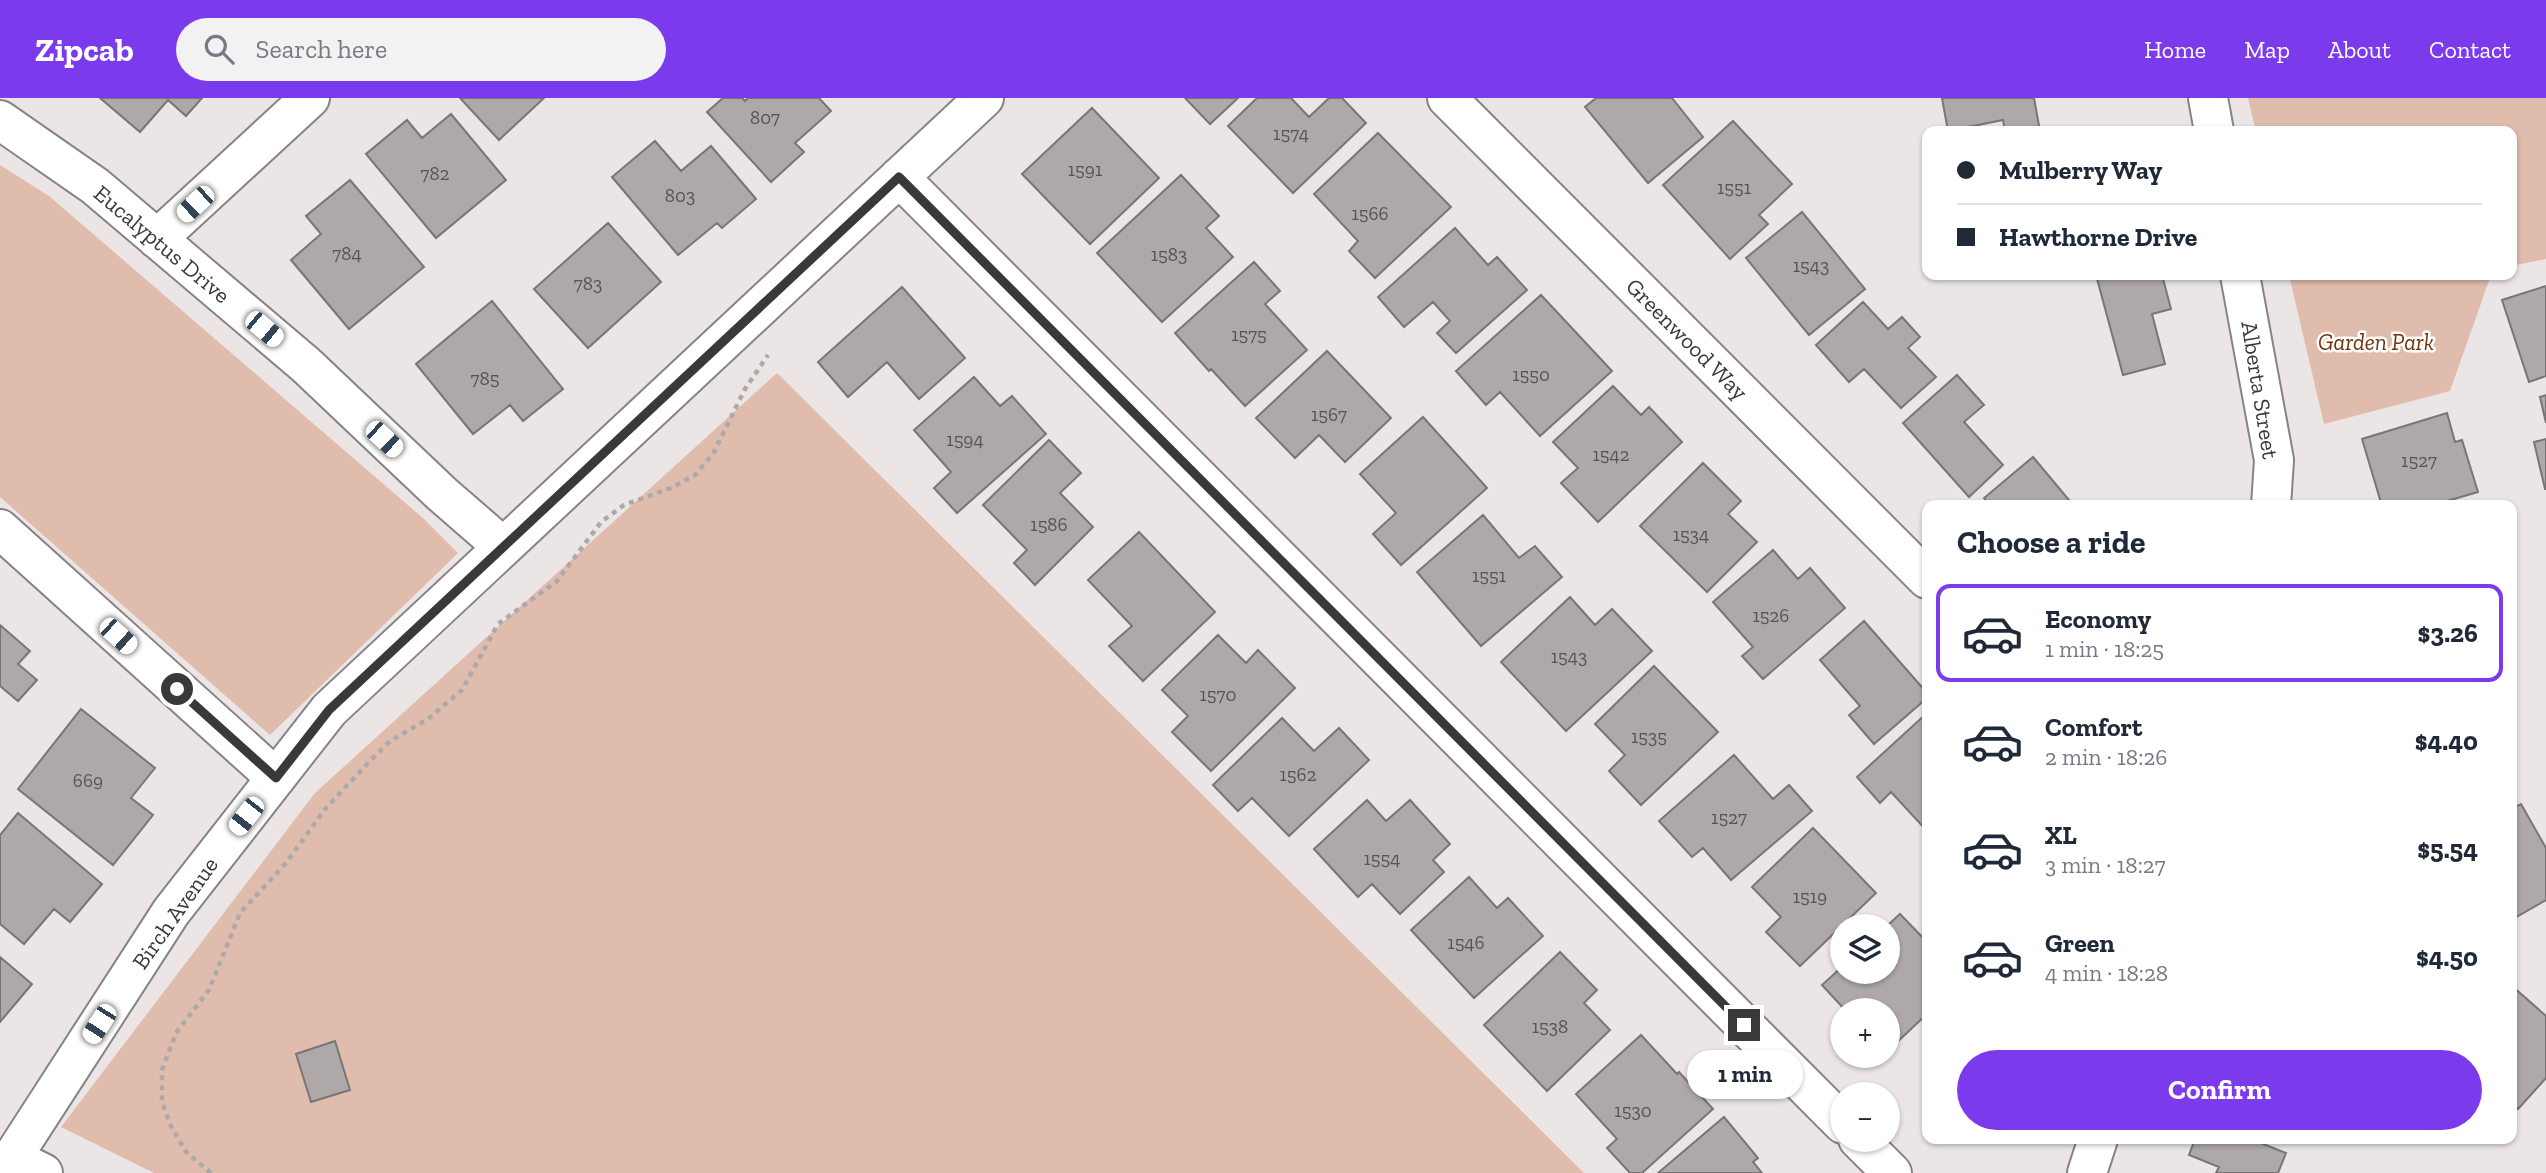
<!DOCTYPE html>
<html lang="en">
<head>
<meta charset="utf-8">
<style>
  :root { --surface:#fff; --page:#f2f2f3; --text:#1f2937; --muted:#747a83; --line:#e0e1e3; --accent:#7c3aed }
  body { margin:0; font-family:"Zilla Slab",serif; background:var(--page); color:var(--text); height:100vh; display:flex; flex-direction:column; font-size:26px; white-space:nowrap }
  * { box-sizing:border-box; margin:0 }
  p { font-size:23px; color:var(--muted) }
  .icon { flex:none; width:38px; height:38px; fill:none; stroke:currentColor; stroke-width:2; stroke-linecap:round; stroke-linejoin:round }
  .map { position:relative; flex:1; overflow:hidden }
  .side { position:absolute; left:1922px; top:402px; width:595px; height:644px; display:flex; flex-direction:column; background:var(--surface); border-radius:14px; box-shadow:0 2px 5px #0004 }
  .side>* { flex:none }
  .banner { position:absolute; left:1922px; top:28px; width:595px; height:154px; border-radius:14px; box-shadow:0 2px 5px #0004; display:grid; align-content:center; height:154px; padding:0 35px; background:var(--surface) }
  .fabs { position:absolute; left:1830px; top:816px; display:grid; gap:14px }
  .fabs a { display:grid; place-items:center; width:70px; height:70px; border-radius:50%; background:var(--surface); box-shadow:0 2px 5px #0004; font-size:35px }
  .end { position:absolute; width:32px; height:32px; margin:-16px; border:9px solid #3a3838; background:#fff; box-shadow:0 0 0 4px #fff }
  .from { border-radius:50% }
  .bubble { position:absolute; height:49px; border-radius:24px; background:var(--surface); box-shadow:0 2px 5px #0004; font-size:23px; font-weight:700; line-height:49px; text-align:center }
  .car { position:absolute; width:21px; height:42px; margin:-21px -10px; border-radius:9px; box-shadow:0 0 5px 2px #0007; background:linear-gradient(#fff 24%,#345 0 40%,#fff 0 76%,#345 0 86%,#fff 0) }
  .banner b { display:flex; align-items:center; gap:24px; height:66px; font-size:26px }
  .banner b+b { border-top:2px solid var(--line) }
  .banner i { width:18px; height:18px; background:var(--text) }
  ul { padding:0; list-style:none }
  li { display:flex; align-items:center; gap:21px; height:98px; margin:0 14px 10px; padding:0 21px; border:4px solid transparent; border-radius:14px }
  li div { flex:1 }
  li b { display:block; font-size:26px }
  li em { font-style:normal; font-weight:700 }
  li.selected { border-color:var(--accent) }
  li>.icon { width:63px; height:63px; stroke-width:1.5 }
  h2 { padding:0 35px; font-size:32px; line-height:84px }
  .primary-button { display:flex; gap:14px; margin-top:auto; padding:14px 35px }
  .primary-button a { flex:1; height:80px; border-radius:42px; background:var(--accent); color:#fff; font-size:28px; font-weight:700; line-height:80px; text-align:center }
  header { display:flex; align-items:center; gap:42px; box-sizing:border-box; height:98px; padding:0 35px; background:var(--accent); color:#fff }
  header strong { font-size:33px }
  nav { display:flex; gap:38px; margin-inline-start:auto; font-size:24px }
  .search { width:490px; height:63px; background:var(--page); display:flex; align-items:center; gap:18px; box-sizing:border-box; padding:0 24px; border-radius:38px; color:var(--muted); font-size:26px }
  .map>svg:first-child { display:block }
</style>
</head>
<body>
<header>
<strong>Zipcab</strong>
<div class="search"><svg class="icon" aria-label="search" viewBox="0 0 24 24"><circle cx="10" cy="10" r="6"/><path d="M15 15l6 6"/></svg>Search here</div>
<nav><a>Home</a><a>Map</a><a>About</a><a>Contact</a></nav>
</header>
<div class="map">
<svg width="2546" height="1075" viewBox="0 0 2546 1075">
  <rect width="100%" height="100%" fill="#ebe5e6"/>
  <path fill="#e0bcac" d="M 2248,0 L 2546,0 L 2546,161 L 2511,168 L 2511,33 L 2256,33 Z
    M 0,67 L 49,98 L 424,421 L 458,455 L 270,637 L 0,399 Z
    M 2289,177 L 2491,177 L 2450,293 L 2324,326 Z
    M 777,275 L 1584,1075 L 154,1075 L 61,1029 L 315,695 Z"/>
  <path fill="#aea9a8" stroke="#7a7574" stroke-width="2" d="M 100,0 L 202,0 L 186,18 L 168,2 L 140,34 Z
    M 460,0 L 544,0 L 499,42 Z
    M 723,0 L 742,0 L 745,3 L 748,0 L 819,0 L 831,13 L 795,45 L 804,54 L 771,84 L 707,14 Z
    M 1185,0 L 1238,0 L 1210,26 Z
    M 1257,0 L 1291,0 L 1309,19 L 1329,0 L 1342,0 L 1366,25 L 1293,95 L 1228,28 Z
    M 1596,0 L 1672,0 L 1703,39 L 1648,85 L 1585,9 Z
    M 1942,0 L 2034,0 L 2040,33 L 2005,33 L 2003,22 L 1948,33 Z
    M 1092,10 L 1159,80 L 1090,146 L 1022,76 Z
    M 451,16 L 506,82 L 436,140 L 366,56 L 407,22 L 422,40 Z
    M 1733,23 L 1792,86 L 1759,117 L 1768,126 L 1730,161 L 1663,87 Z
    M 1378,35 L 1451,109 L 1375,180 L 1349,153 L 1358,143 L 1314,96 Z
    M 655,43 L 681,73 L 711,48 L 756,101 L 722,130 L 717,125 L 678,157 L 612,79 Z
    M 1181,77 L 1219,118 L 1206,130 L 1233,159 L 1162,224 L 1097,155 Z
    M 350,82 L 424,169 L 349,231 L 291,162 L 321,136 L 306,118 Z
    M 1802,114 L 1865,191 L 1809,237 L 1746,160 Z
    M 608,125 L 661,184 L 588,250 L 534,191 Z
    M 1455,130 L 1488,167 L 1497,159 L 1527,192 L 1456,255 L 1437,235 L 1450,223 L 1433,204 L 1404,229 L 1378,199 Z
    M 1254,164 L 1280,193 L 1265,206 L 1307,252 L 1245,308 L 1211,271 L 1209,273 L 1175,235 Z
    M 2096,177 L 2162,177 L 2171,211 L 2152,216 L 2165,266 L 2123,277 Z
    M 2546,188 L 2546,278 L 2529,284 L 2502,202 Z
    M 902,189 L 965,260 L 919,301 L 887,264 L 848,299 L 818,264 Z
    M 1541,197 L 1612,273 L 1540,338 L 1500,294 L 1486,307 L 1456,273 Z
    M 492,203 L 563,291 L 523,323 L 510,307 L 473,336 L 416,266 Z
    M 1863,204 L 1888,231 L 1902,219 L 1920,239 L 1908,250 L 1936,279 L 1901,310 L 1864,271 L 1849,284 L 1816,247 Z
    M 1327,253 L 1391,320 L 1345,364 L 1319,337 L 1295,360 L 1256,320 Z
    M 1957,277 L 1984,307 L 1964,324 L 2003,367 L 1969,399 L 1903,325 Z
    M 974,279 L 1000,308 L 1012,298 L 1046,336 L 957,415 L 934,390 L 951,374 L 914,332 Z
    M 1613,288 L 1641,317 L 1649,309 L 1682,344 L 1598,424 L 1561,385 L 1578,370 L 1553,344 Z
    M 2546,297 L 2546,325 L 2540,299 Z
    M 2447,315 L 2455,344 L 2462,342 L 2478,394 L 2430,408 L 2382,408 L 2362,341 Z
    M 1423,319 L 1487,390 L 1401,467 L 1373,436 L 1396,415 L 1360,376 Z
    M 2546,341 L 2546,391 L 2545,391 L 2534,344 Z
    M 1049,342 L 1081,375 L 1060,395 L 1093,429 L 1035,487 L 1014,465 L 1027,452 L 983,407 Z
    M 2033,359 L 2074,408 L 1991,408 L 1984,400 Z
    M 1703,365 L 1741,403 L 1728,416 L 1757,444 L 1707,494 L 1640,428 Z
    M 1483,417 L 1519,460 L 1535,448 L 1562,479 L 1481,548 L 1417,474 Z
    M 1139,434 L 1215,514 L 1143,583 L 1109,548 L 1132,528 L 1088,482 Z
    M 1773,452 L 1798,481 L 1810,470 L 1845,510 L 1763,581 L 1742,558 L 1753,549 L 1713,504 Z
    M 1570,499 L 1595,527 L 1612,511 L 1652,553 L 1566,633 L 1501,564 Z
    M 1864,523 L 1927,595 L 1927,600 L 1874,646 L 1849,617 L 1860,608 L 1820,562 Z
    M 0,527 L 30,553 L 18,566 L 37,582 L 18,603 L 0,588 Z
    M 1218,537 L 1246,565 L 1258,552 L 1295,590 L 1211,673 L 1172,634 L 1188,618 L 1162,592 Z
    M 1654,568 L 1718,634 L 1641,707 L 1609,673 L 1625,657 L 1595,626 Z
    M 81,611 L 155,670 L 131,700 L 153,717 L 113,767 L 18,691 Z
    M 1927,615 L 1927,733 L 1891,694 L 1880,705 L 1857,679 Z
    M 1282,620 L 1314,653 L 1339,630 L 1369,662 L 1289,738 L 1252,700 L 1238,713 L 1213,687 Z
    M 1734,657 L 1773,701 L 1789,687 L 1812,713 L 1731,782 L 1703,750 L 1692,759 L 1659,723 Z
    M 1367,702 L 1386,723 L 1410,702 L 1450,746 L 1433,762 L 1444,774 L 1400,816 L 1372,786 L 1358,799 L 1314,751 Z
    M 2521,706 L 2546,750 L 2546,802 L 2511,822 L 2511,711 Z
    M 18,715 L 102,786 L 70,824 L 54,811 L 24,846 L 0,826 L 0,737 Z
    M 1813,730 L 1876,795 L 1800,868 L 1766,834 L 1781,819 L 1752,789 Z
    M 1469,779 L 1497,810 L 1508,800 L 1543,838 L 1474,900 L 1411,832 Z
    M 1900,816 L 1927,844 L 1927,916 L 1895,946 L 1888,939 L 1888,912 L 1845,912 L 1822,887 L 1843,868 L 1843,873 L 1888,873 L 1887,828 Z
    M 1560,854 L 1597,892 L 1584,905 L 1610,932 L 1547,993 L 1484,927 Z
    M 0,859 L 32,886 L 0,924 Z
    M 2511,887 L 2546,918 L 2546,980 L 2518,1011 L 2511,1005 Z
    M 1641,937 L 1677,976 L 1679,974 L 1713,1011 L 1642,1075 L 1630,1075 L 1607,1050 L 1617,1041 L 1576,996 Z
    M 335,943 L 350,992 L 311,1004 L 296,956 Z
    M 1724,1019 L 1758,1060 L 1753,1064 L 1762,1075 L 1658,1075 Z
    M 2195,1041 L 2251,1041 L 2286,1055 L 2278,1075 L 2216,1075 L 2219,1069 L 2189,1057 Z"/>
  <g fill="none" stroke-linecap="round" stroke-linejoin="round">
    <g stroke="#878283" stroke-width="42">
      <path id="minor" d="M 1447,0 L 1927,481
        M 2208,0 L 2214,33
        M 0,22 L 95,88 L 306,267 L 442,396 L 503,449
        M 899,79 L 1843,1026
        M 157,141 L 310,0
        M 2240,177 L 2274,362 L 2271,408
        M 0,431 L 276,680
        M 1858,1041 L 1892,1075
        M 12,1060 L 43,1075
        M 5,1075 L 12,1060 L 171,814 L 329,612 L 984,0
        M 2087,1075 L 2098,1041"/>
    </g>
    <path stroke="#ada8a9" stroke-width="4.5" stroke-dasharray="5 5" stroke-linecap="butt" d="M 211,1075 L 186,1054 L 171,1028 L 162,1004 L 162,972 L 176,935 L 209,892 L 240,815 L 286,765 L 326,710 L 371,662 L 390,643 L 428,621 L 462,592 L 498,526 L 557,483 L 601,424 L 624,407 L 671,390 L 695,377 L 713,356 L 745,291 L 768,257"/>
    <use href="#minor" stroke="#fff" stroke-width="38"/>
  </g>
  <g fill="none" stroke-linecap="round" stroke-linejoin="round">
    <path stroke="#3a3838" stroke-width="9" d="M 177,591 L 276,680 L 329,612 L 899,79 L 1744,927"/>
  </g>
  <g text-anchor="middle" stroke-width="5" stroke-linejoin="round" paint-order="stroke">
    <g font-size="19" fill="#575454">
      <text x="765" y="26">807</text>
      <text x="1291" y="42">1574</text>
      <text x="1085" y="78">1591</text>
      <text x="435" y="82">782</text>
      <text x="1734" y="96">1551</text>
      <text x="680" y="104">803</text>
      <text x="1370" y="122">1566</text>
      <text x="347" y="162">784</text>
      <text x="1169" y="163">1583</text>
      <text x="1811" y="174">1543</text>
      <text x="588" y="192">783</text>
      <text x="1249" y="243">1575</text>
      <text x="1531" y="283">1550</text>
      <text x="485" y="287">785</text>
      <text x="1329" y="323">1567</text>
      <text x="965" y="348">1594</text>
      <text x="1611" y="363">1542</text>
      <text x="2419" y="369">1527</text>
      <text x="1049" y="433">1586</text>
      <text x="1691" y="443">1534</text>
      <text x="1489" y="484">1551</text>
      <text x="1771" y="524">1526</text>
      <text x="1569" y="565">1543</text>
      <text x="1218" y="603">1570</text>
      <text x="1649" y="645">1535</text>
      <text x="1298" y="683">1562</text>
      <text x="88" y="689">669</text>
      <text x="1729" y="726">1527</text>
      <text x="1382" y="767">1554</text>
      <text x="1810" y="805">1519</text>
      <text x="1466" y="851">1546</text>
      <text x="1550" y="935">1538</text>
      <text x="1633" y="1019">1530</text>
    </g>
    <g font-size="23" fill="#3a3838" stroke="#fff">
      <text transform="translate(162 146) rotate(40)" y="8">Eucalyptus Drive</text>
      <text transform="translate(1687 241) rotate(45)" y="8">Greenwood Way</text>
      <text transform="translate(2260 292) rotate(81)" y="8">Alberta Street</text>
      <text transform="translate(175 815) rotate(-55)" y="8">Birch Avenue</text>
    </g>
    <g font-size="23" font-style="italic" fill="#72320d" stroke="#fff">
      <text x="2376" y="252">Garden Park</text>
    </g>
  </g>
</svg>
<div class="fabs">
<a><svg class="icon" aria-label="layers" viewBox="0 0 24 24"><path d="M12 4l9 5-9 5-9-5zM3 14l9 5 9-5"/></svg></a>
<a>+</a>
<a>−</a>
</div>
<i class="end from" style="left:177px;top:591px"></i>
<i class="end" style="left:1744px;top:927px"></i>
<div class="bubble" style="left:1687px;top:952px;width:116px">1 min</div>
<i class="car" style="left:195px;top:106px;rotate:227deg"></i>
<i class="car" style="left:264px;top:231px;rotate:130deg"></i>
<i class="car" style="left:384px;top:341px;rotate:133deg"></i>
<i class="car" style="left:118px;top:538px;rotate:132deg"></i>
<i class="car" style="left:246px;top:718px;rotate:218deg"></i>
<i class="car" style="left:99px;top:926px;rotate:213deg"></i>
<div class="banner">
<b><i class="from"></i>Mulberry Way</b>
<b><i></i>Hawthorne Drive</b>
</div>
<section class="side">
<h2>Choose a ride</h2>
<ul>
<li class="selected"><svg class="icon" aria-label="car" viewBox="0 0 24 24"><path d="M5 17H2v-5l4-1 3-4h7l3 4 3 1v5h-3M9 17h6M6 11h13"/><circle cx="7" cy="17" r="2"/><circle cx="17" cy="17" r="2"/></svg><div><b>Economy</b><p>1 min · 18:25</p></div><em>$3.26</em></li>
<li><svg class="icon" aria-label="car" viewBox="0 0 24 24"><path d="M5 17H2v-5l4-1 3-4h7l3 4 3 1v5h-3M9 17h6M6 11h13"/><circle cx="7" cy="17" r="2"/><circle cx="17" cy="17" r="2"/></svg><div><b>Comfort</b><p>2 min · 18:26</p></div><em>$4.40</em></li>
<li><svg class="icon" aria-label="car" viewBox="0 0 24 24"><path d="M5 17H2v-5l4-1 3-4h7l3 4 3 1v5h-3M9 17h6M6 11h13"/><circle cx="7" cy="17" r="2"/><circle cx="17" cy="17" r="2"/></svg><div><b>XL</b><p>3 min · 18:27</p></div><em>$5.54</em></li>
<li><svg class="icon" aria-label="car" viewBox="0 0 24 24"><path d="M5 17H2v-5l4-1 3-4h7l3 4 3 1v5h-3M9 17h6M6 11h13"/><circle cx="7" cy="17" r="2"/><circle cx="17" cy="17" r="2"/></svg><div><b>Green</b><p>4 min · 18:28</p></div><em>$4.50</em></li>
</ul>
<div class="primary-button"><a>Confirm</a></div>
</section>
</div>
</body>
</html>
